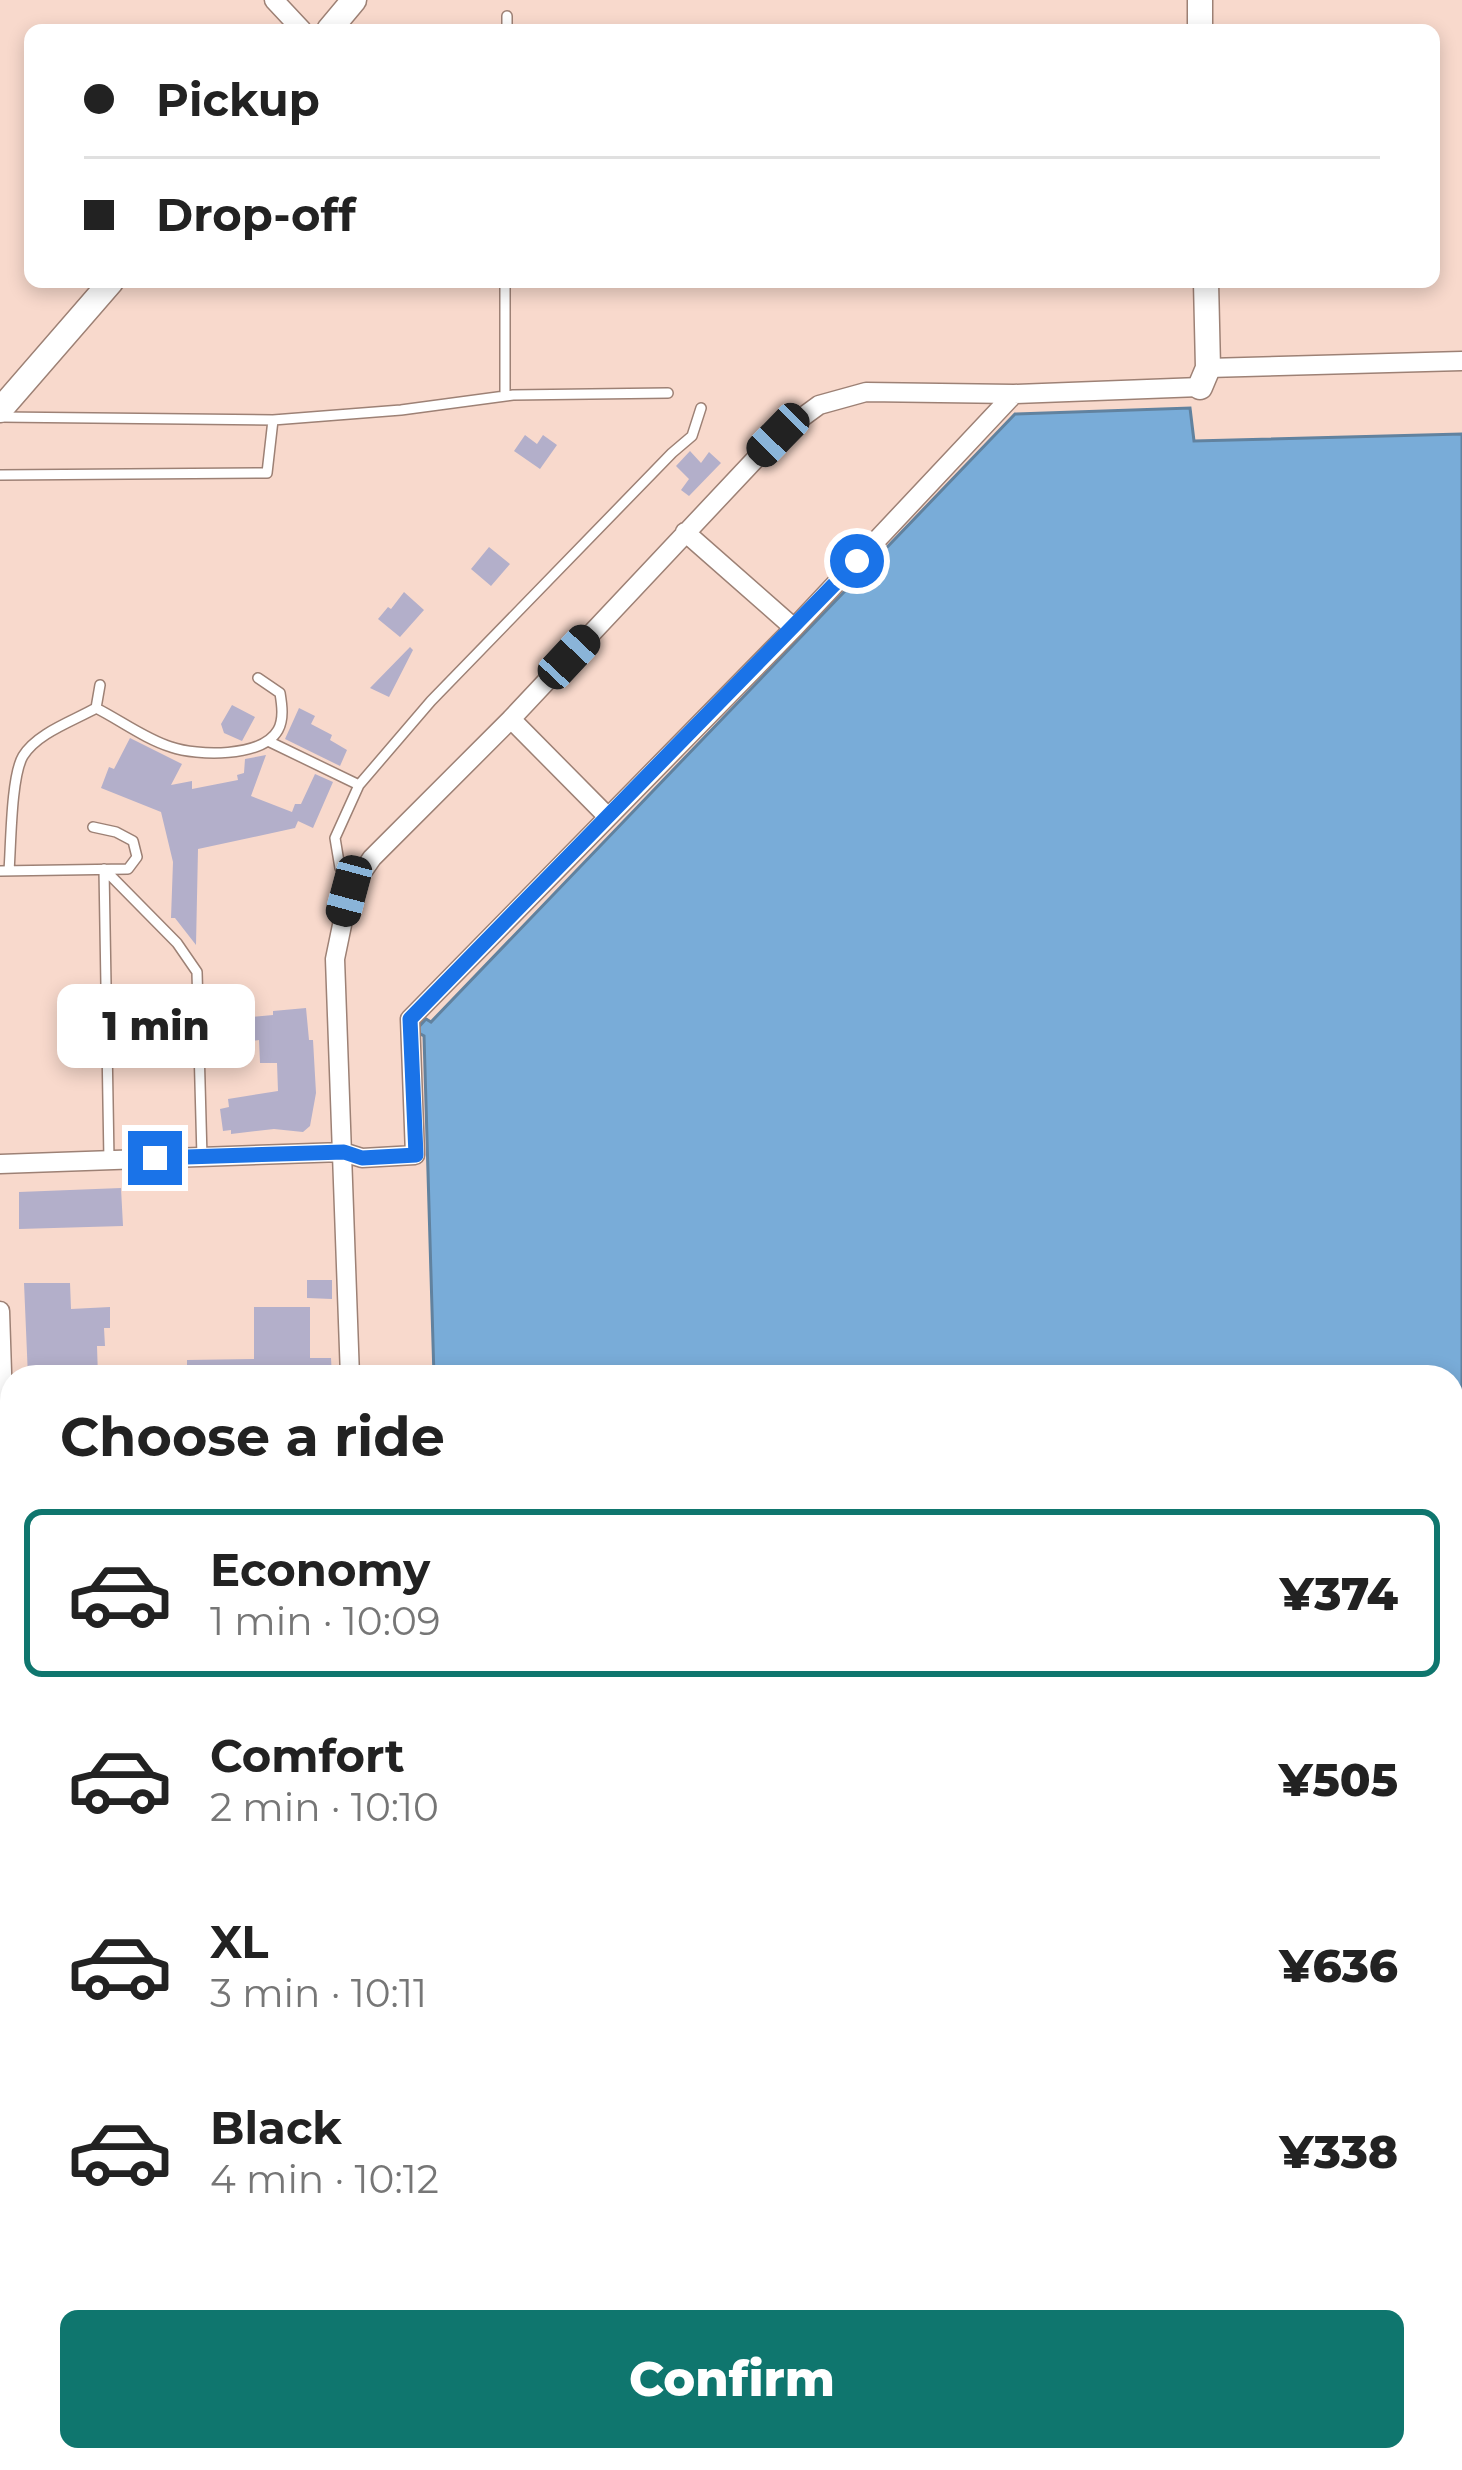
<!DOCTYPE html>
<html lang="en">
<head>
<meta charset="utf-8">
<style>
  :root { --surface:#fff; --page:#f2f2f2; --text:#222; --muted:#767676; --line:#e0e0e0; --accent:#0f766e }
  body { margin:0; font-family:Montserrat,sans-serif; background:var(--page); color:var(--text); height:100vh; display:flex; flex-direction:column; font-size:45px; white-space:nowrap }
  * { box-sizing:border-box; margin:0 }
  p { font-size:39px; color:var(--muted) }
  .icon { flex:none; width:66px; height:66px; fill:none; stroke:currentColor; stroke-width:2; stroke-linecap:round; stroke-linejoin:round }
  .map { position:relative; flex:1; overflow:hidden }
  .sheet { position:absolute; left:0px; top:1365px; width:1464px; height:1107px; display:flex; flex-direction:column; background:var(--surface); border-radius:36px 36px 0 0; box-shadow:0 6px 18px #0003 }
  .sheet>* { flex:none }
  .hud { position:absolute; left:24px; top:24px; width:1416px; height:264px; border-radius:18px; box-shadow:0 6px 18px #0003; display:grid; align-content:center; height:264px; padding:0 60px; background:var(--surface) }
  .end { position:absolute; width:54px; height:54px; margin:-27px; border:15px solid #1a73e8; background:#fff; box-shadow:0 0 0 6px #fff }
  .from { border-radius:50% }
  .bubble { position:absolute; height:84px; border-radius:18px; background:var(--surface); box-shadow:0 6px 18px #0003; font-size:39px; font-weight:800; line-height:84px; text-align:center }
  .car { position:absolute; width:36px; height:72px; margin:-36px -18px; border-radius:15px; box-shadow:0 0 9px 3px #0007; background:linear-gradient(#222 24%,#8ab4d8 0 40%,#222 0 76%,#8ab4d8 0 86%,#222 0) }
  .hud b { display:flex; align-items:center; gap:42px; height:114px; font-size:45px }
  .hud b+b { border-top:3px solid var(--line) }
  .hud i { width:30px; height:30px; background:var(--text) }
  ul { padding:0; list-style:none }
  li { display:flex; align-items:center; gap:36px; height:168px; margin:0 24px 18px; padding:0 36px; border:6px solid transparent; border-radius:18px }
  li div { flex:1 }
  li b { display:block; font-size:45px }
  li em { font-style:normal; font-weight:800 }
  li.active { border-color:var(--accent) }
  li>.icon { width:108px; height:108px; stroke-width:1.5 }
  h2 { padding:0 60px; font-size:54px; line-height:144px }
  .button { display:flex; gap:24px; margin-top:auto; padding:24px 60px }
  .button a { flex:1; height:138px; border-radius:18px; background:var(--accent); color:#fff; font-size:48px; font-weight:800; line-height:138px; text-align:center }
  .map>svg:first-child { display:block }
</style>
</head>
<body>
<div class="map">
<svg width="1462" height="2470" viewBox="0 0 1462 2470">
  <rect width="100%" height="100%" fill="#f8d9cc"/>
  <path fill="#79acd8" stroke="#61829f" stroke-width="3" d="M 1190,408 L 1194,441 L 1462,434 L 1462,1468 L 1452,1468 L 1452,1377 L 434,1377 L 424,1036 L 415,1031 L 426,1019 L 431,1022 L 1015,414 Z"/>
  <path fill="#b3afca" d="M 525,435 L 537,444 L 543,435 L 557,445 L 540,469 L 514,451 Z
    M 690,451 L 701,463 L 709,452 L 721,463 L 689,496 L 681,490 L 689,479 L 676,466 Z
    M 489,547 L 510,564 L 491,586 L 471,569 Z
    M 404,592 L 424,610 L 400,637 L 378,619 L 388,607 L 391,609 Z
    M 410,647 L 413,650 L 389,697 L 370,688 Z
    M 232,705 L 255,717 L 242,741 L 224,733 L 221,724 Z
    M 299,708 L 315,716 L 311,724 L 332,735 L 330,740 L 347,750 L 340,766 L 285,739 Z
    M 130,738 L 182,764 L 171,785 L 192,781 L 192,789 L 238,780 L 237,775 L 244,773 L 245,759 L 266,755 L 251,796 L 292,812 L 295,804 L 301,804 L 315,774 L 333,782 L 313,828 L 298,821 L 295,828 L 198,849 L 196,945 L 175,918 L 171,918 L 173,862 L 161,812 L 101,788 L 109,767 L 114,769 Z
    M 306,1008 L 309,1040 L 313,1040 L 316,1093 L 310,1126 L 303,1132 L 274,1129 L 231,1134 L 231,1130 L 223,1131 L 220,1109 L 229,1107 L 228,1099 L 278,1091 L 277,1063 L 260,1063 L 259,1040 L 253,1041 L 250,1017 L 273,1015 L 273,1011 Z
    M 121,1188 L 123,1226 L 19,1229 L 19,1192 Z
    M 307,1280 L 332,1280 L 332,1299 L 307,1298 Z
    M 24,1283 L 70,1283 L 71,1309 L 110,1307 L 110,1328 L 104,1328 L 105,1346 L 97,1346 L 98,1377 L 28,1377 Z
    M 254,1307 L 310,1307 L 310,1358 L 331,1358 L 332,1377 L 187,1377 L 187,1360 L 254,1359 Z"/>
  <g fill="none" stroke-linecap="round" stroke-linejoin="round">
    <g stroke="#9d8175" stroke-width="12">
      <path id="service" d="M 507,30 L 507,16
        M 505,396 L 505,282
        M 0,417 L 273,420 L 401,410 L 513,395 L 668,393
        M 0,475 L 267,473 L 273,420
        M 100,685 L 96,708 C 120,720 145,739 171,747 C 197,756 262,758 278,730 C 284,719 282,705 280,693 L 258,678
        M 268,741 L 359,785
        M 340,868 L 335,838 L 359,785 L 431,701 L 672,453 L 692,436 L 701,408
        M 104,869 L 177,943 L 197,972 L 202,1157
        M 104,869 L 109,1160
        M 0,871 L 128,869 L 137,857 L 133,841 L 116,832 L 93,827
        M 9,871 C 11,845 11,776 23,756 C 37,733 73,721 96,708"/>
    </g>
    <g stroke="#9d8175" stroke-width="21">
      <path id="minor" d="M 274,0 L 302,30
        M 1208,368 L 1462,361
        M 685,532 L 794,628
        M 511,719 L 608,817
        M 0,1164 L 343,1152 L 362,1158 L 415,1155 L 410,1019 L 794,628 L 1014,394
        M 0,1311 L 12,1677
        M 350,1377 L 335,959 L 349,891 L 372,858 L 511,719 L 778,435 L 819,405 L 866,392 L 1014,394 L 1200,387
        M 0,1858 L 12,1857
        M 1452,2193 L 1462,2193
        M 33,2460 L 34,2470
        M 379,2460 L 380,2470
        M 710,2460 L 710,2470
        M 1217,2460 L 1218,2470
        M 1444,2460 L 1445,2470"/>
    </g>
    <g stroke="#9d8175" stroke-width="27">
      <path id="tertiary" d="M 1200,0 L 1200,30
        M 329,30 L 354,0
        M 1200,387 L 1208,368 L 1206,282
        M 0,410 L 111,282
        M 0,2336 L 12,2335
        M 1034,2460 L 1035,2470"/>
    </g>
    <use href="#service" stroke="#fff" stroke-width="9"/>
    <use href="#minor" stroke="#fff" stroke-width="18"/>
    <use href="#tertiary" stroke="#fff" stroke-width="24"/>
  </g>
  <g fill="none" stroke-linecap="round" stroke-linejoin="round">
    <path stroke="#1a73e8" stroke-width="15" d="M 155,1158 L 344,1152 L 362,1158 L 416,1155 L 410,1019 L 857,561"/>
  </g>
</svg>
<i class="end from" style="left:857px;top:561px"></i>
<i class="end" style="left:155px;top:1158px"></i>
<div class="bubble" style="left:57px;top:984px;width:198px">1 min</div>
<i class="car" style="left:778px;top:435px;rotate:224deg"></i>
<i class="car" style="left:569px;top:657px;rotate:43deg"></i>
<i class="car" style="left:349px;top:891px;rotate:195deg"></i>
<div class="hud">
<b><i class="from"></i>Pickup</b>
<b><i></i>Drop-off</b>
</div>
<section class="sheet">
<h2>Choose a ride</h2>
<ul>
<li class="active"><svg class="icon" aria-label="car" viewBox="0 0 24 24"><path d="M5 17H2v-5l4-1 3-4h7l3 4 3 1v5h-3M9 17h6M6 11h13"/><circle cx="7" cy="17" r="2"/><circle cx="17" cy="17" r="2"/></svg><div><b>Economy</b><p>1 min · 10:09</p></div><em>¥374</em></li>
<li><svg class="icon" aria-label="car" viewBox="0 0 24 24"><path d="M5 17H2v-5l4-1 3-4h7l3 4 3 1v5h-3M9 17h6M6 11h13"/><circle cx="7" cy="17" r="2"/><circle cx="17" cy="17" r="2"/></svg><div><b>Comfort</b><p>2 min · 10:10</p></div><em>¥505</em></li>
<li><svg class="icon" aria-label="car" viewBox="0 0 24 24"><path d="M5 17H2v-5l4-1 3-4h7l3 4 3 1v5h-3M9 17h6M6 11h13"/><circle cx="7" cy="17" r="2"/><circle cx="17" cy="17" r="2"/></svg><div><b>XL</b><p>3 min · 10:11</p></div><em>¥636</em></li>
<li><svg class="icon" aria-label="car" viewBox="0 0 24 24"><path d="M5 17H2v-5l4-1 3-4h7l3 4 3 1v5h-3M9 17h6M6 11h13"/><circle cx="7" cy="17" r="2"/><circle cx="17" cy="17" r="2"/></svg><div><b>Black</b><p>4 min · 10:12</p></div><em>¥338</em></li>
</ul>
<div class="button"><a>Confirm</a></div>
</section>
</div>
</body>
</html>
